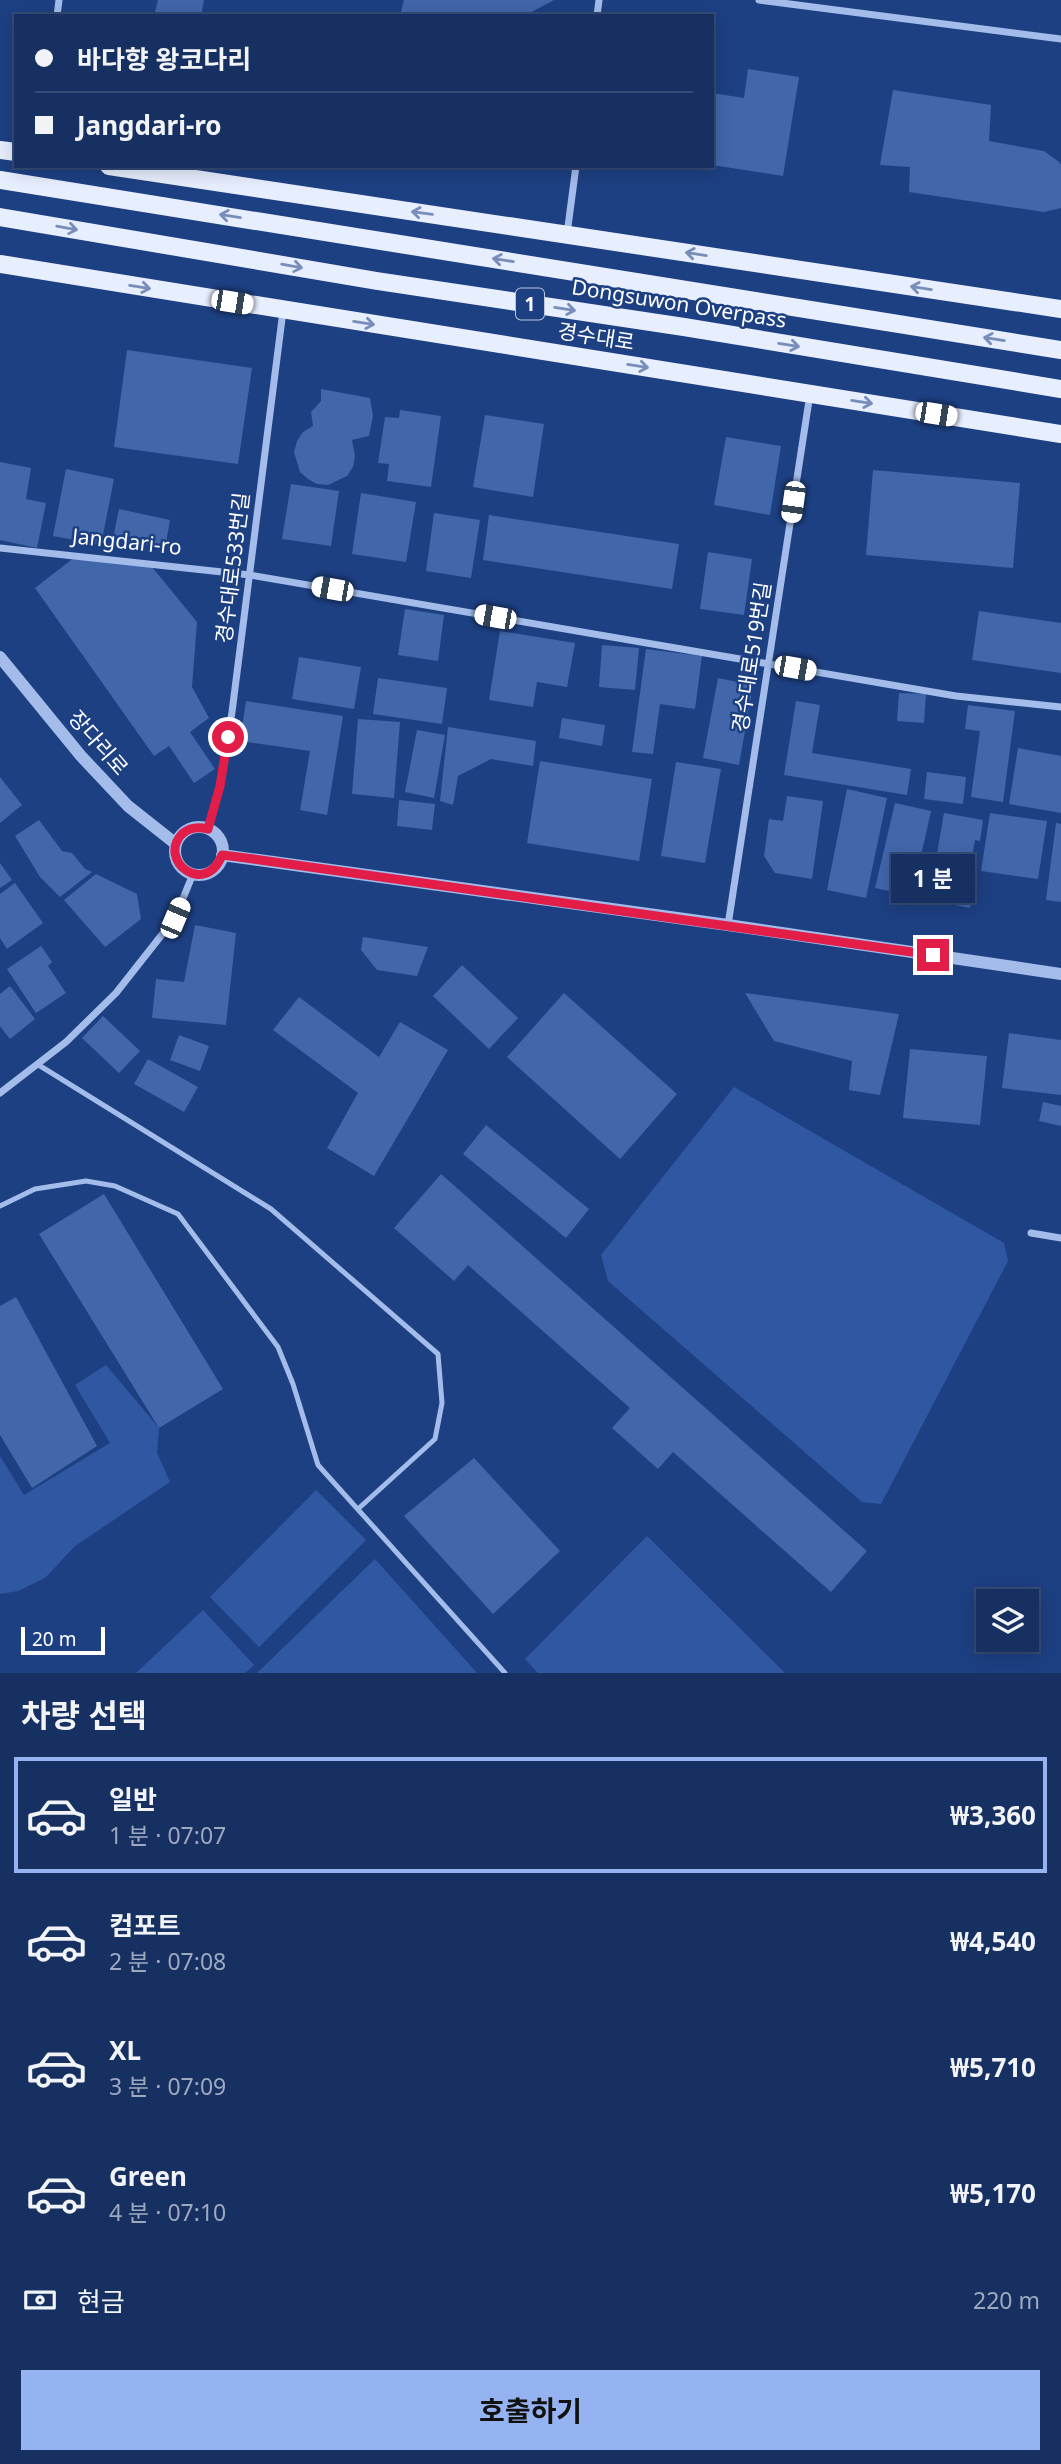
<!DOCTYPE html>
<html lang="ko">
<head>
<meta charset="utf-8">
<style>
  :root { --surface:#163062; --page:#1f3868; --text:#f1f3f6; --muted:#9ea9be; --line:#354b77; --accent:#95b2f1 }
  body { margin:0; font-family:"Noto Sans","Noto Sans KR",sans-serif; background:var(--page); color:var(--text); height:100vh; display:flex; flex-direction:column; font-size:26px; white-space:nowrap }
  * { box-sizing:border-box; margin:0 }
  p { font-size:23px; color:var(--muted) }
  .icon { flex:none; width:38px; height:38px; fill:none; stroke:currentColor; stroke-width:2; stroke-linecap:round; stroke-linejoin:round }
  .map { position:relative; height:1673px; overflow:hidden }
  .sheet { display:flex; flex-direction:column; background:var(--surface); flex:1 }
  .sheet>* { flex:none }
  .top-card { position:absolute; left:14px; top:14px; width:700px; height:154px; border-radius:0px; box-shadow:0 4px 18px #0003,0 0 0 2px var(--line); display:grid; align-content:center; height:154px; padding:0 21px; background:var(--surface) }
  .fabs { position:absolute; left:976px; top:1589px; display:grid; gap:14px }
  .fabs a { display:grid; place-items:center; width:63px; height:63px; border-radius:0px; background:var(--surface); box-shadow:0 4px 18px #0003,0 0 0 2px var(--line); font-size:35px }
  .scale { position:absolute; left:21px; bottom:18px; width:84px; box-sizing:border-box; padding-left:7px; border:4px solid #fff; border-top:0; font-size:19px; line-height:24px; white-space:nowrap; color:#fff; -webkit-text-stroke:5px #1d4083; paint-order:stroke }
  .end { position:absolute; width:32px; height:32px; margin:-16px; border:9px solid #e11d48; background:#fff; box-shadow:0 0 0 4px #fff }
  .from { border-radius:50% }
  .bubble { position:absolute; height:49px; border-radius:0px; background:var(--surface); box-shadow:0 4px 18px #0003,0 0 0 2px var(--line); font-size:23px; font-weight:700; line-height:49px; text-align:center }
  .car { position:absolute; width:21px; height:42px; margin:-21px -10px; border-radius:9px; box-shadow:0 0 5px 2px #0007; background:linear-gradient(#fff 24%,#345 0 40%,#fff 0 76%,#345 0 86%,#fff 0) }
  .top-card b { display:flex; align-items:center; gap:24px; height:66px; font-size:26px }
  .top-card b+b { border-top:2px solid var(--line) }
  .top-card i { width:18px; height:18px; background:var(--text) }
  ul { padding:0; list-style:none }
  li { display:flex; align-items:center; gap:21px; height:116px; margin:0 14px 10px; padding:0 7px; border:4px solid transparent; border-radius:0px }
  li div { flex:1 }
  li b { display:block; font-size:26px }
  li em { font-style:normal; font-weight:700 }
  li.selected { border-color:var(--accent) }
  li>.icon { width:63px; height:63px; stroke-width:1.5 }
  h2 { padding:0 21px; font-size:32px; line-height:84px }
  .pay { display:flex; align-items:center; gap:18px; height:77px; padding:0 21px; font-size:26px }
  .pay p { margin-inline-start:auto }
  .action { display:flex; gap:14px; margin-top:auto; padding:14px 21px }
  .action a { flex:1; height:80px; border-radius:0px; background:var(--accent); color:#111; font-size:28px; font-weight:700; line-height:80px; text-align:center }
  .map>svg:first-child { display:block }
</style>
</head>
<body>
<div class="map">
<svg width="1061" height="1673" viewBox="0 0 1061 1673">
  <rect width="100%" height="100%" fill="#1d4083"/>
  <path fill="#3058a2" d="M 734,1087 L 1004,1243 L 1008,1261 L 881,1504 L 862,1502 L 608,1281 L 601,1255 Z
    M 106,1365 L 159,1428 L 157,1453 L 170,1482 L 75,1546 L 45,1578 L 18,1591 L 0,1594 L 0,1456 L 24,1495 L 110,1443 L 75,1385 Z
    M 316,1490 L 366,1540 L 259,1647 L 210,1597 Z
    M 647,1536 L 785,1673 L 538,1673 L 525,1659 Z
    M 375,1559 L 477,1673 L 257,1673 Z
    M 203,1610 L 254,1665 L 245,1673 L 136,1673 Z"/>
  <path fill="#4166aa" d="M 158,0 L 204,0 L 201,16 L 154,16 Z
    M 404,0 L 554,0 L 524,16 L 421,16 L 401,12 Z
    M 748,69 L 799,77 L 783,176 L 712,165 L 712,93 L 744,98 Z
    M 893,90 L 991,105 L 989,141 L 1044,151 L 1059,162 L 1061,165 L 1061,208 L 1044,212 L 909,192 L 910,167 L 880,165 Z
    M 127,350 L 252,368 L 238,464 L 114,447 Z
    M 321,389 L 370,398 L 373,416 L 369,436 L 352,440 L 355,456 L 353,467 L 347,476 L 328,485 L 317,484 L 308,479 L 300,472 L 294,452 L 297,441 L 303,432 L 313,426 L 311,412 L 321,401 Z
    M 400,410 L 441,416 L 431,487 L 387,481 L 389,464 L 378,463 L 385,417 L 399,418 Z
    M 485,415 L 544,424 L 533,497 L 473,487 Z
    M 726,437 L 781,446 L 770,515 L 714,505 Z
    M 0,462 L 31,468 L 26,499 L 46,503 L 37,548 L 0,540 Z
    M 66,469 L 114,479 L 101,545 L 53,536 Z
    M 873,470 L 1020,483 L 1013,568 L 866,555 Z
    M 291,484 L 339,491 L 331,546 L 282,539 Z
    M 361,493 L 416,502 L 406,562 L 352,554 Z
    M 119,509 L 170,520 L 165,548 L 113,538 Z
    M 434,513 L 480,520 L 471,578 L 426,571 Z
    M 489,515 L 679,544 L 672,589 L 483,560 Z
    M 708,552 L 752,559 L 744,615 L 700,609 Z
    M 75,557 L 152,567 L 197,622 L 192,687 L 209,718 L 190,732 L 215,769 L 194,783 L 169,746 L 154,756 L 35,588 Z
    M 405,609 L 444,615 L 438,661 L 398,655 Z
    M 979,611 L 1061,623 L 1061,673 L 972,660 Z
    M 500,631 L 575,643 L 567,687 L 537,682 L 533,707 L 489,700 Z
    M 602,645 L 639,648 L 635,690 L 599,687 Z
    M 646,649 L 702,656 L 695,709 L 660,704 L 653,754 L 632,752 Z
    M 299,657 L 361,667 L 354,709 L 292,699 Z
    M 378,678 L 447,688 L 442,724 L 373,714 Z
    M 718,678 L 753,685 L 739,765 L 703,758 Z
    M 899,693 L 926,694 L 924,723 L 897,721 Z
    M 246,701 L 343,716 L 327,815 L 300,810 L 310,751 L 240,741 Z
    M 796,701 L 820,705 L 812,753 L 911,769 L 907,795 L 784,775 Z
    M 968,705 L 1015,711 L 1003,802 L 971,797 L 980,731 L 965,729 Z
    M 562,718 L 605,725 L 602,746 L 559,738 Z
    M 358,719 L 400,722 L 394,798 L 352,794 Z
    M 448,727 L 536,741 L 533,766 L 491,759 L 458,776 L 453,805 L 440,801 Z
    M 417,730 L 445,735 L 434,798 L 405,792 Z
    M 1018,748 L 1061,756 L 1061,813 L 1009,804 Z
    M 540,761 L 652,779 L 639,861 L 527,843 Z
    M 676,762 L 721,769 L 705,863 L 661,856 Z
    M 927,772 L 966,777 L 963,804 L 924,799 Z
    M 0,777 L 22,805 L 0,823 Z
    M 847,789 L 887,798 L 866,898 L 827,890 Z
    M 787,796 L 823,801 L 812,879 L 775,873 L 764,856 L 769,819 L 783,821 Z
    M 399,800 L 435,804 L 432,830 L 397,826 Z
    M 895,803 L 931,811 L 912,896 L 875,888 Z
    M 944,813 L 983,820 L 980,841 L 975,840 L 966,889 L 973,891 L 970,908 L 929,900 Z
    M 990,813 L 1047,821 L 1038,879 L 981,871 Z
    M 39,820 L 62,851 L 72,853 L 85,869 L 92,872 L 60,897 L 40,877 L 15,836 Z
    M 1056,823 L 1061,824 L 1061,902 L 1046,900 Z
    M 0,863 L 12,880 L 0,888 Z
    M 96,874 L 137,894 L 141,919 L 105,947 L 64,900 Z
    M 15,883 L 43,923 L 7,949 L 0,938 L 0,894 Z
    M 195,925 L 236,933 L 226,1025 L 152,1018 L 156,979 L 184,982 Z
    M 363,937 L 428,947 L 417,976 L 377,970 L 361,950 Z
    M 41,946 L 52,962 L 48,966 L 66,993 L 36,1013 L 7,969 Z
    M 462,965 L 518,1018 L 489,1049 L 433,996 Z
    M 10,986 L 35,1019 L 10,1039 L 0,1026 L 0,994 Z
    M 564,993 L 677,1094 L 620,1159 L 507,1057 Z
    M 745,993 L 899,1014 L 880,1095 L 849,1090 L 852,1061 L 774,1041 Z
    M 299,997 L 379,1057 L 400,1022 L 448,1050 L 374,1176 L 327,1148 L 358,1093 L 273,1030 Z
    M 103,1016 L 140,1051 L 119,1073 L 82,1038 Z
    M 1009,1033 L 1061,1040 L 1061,1095 L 1002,1088 Z
    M 179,1035 L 209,1046 L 200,1071 L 170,1060 Z
    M 910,1049 L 987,1056 L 980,1125 L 903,1118 Z
    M 148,1059 L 198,1087 L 184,1112 L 134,1084 Z
    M 1043,1102 L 1061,1106 L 1061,1126 L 1039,1121 Z
    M 486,1125 L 589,1209 L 566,1238 L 463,1154 Z
    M 441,1174 L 867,1551 L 831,1592 L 673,1452 L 658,1469 L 612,1428 L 630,1408 L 468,1265 L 454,1281 L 394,1228 Z
    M 104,1194 L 223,1389 L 159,1428 L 39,1234 Z
    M 16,1297 L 97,1446 L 32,1488 L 0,1435 L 0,1306 Z
    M 474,1458 L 560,1551 L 493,1614 L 404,1516 Z"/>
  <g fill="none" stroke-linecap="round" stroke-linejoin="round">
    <path stroke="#a3bcea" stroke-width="5" d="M 37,1064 L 271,1209 L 438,1354 L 442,1403 L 435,1439 L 358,1509
      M 0,1206 L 35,1189 L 86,1181 L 115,1186 L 178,1214 L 278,1347 L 293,1384 L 318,1465 L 505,1673"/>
    <path stroke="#a3bcea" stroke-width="7" d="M 759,0 L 1061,39
      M 57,16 L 59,0
      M 597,16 L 599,0
      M 567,234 L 576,166
      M 0,548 L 250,575 L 956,696 L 1061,707
      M 208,829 L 220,786 L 232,712 L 283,311
      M 728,925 L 810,394
      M 0,1093 L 66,1042 L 116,993 L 175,918 L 193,874
      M 1031,1233 L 1061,1238"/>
    <path stroke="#a3bcea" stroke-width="12" d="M 0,657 L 81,756 L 128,806 L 176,844
      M175 851a24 24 0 1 1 48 0a24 24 0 1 1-48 0Z
      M 222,855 L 728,925 L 1061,974"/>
    <path stroke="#e7eefe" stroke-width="18" d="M 0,150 L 16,152
      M 109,166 L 1061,309
      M 0,180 L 1061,350
      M 0,217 L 377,281 L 684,327 L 1061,389
      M 0,264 L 1061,434"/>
  </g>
  <defs><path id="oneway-shaft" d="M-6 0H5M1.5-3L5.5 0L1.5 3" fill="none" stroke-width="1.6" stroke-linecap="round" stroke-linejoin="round" transform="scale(1.75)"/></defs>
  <g stroke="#788eba">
    <use href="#oneway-shaft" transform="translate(422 213) rotate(-172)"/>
    <use href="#oneway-shaft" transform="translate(230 216) rotate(-171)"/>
    <use href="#oneway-shaft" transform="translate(67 228) rotate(10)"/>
    <use href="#oneway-shaft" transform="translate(696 254) rotate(-171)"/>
    <use href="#oneway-shaft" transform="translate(503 260) rotate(-171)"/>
    <use href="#oneway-shaft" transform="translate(292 266) rotate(10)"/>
    <use href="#oneway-shaft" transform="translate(140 287) rotate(9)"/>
    <use href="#oneway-shaft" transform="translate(921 288) rotate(-171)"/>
    <use href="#oneway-shaft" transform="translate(565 309) rotate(9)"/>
    <use href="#oneway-shaft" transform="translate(364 323) rotate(9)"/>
    <use href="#oneway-shaft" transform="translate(994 339) rotate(-171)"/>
    <use href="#oneway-shaft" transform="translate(789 345) rotate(9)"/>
    <use href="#oneway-shaft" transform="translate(638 366) rotate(9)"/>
    <use href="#oneway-shaft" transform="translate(862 402) rotate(9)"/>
  </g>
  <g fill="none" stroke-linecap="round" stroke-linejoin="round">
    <path stroke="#e11d48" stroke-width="9" d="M 228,737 L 220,786 L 208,829 C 198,827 190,827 182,834 C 157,860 205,898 222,855 L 246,858 L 933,955"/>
  </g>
  <g text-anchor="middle" stroke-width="5" stroke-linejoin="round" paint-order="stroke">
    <rect fill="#1d4083" stroke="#bbc6da" stroke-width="2" x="516" y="288.5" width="28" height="31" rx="5"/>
    <g font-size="19" font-weight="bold" fill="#fff">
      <text x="530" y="311">1</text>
    </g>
    <g font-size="21" fill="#fff" stroke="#1d4083">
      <text transform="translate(679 304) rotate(9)" y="7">Dongsuwon Overpass</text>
      <text transform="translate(596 337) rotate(9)" y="7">경수대로</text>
      <text transform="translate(127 542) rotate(6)" y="7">Jangdari-ro</text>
      <text transform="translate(233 568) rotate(-83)" y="7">경수대로533번길</text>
      <text transform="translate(752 657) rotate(-81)" y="7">경수대로519번길</text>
      <text transform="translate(98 743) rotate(49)" y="7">장다리로</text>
    </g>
  </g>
</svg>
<div class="fabs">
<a><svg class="icon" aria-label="layers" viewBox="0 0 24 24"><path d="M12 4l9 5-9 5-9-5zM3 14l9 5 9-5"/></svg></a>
</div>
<div class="scale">20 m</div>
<i class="end from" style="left:228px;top:737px"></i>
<i class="end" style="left:933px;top:955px"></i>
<div class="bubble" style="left:891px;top:854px;width:84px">1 분</div>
<i class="car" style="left:232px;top:302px;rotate:99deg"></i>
<i class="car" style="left:936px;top:414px;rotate:99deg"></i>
<i class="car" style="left:793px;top:502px;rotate:188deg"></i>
<i class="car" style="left:332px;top:589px;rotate:280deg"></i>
<i class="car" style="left:495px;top:617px;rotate:280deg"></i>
<i class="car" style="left:795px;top:668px;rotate:100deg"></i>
<i class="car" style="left:175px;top:918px;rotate:23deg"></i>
<div class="top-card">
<b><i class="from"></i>바다향 왕코다리</b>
<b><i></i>Jangdari-ro</b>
</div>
</div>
<section class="sheet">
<h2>차량 선택</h2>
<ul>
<li class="selected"><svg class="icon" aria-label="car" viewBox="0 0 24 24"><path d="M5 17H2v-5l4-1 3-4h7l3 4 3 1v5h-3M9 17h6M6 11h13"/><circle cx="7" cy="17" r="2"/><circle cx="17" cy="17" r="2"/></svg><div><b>일반</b><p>1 분 · 07:07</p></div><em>₩3,360</em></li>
<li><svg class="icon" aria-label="car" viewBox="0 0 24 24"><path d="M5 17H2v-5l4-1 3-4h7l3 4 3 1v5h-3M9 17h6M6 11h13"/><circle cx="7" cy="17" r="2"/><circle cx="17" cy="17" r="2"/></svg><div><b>컴포트</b><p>2 분 · 07:08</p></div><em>₩4,540</em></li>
<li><svg class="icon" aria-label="car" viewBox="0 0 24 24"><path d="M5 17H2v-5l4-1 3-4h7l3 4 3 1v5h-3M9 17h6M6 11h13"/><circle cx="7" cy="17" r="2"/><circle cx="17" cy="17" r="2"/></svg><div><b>XL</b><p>3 분 · 07:09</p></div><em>₩5,710</em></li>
<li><svg class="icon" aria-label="car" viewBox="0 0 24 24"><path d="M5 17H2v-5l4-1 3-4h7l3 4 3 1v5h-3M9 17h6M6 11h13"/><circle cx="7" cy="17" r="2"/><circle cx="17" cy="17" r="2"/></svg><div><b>Green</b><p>4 분 · 07:10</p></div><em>₩5,170</em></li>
</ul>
<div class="pay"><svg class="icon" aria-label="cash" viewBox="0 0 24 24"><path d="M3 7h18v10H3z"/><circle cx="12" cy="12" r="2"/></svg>현금<p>220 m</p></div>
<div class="action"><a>호출하기</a></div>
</section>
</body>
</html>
